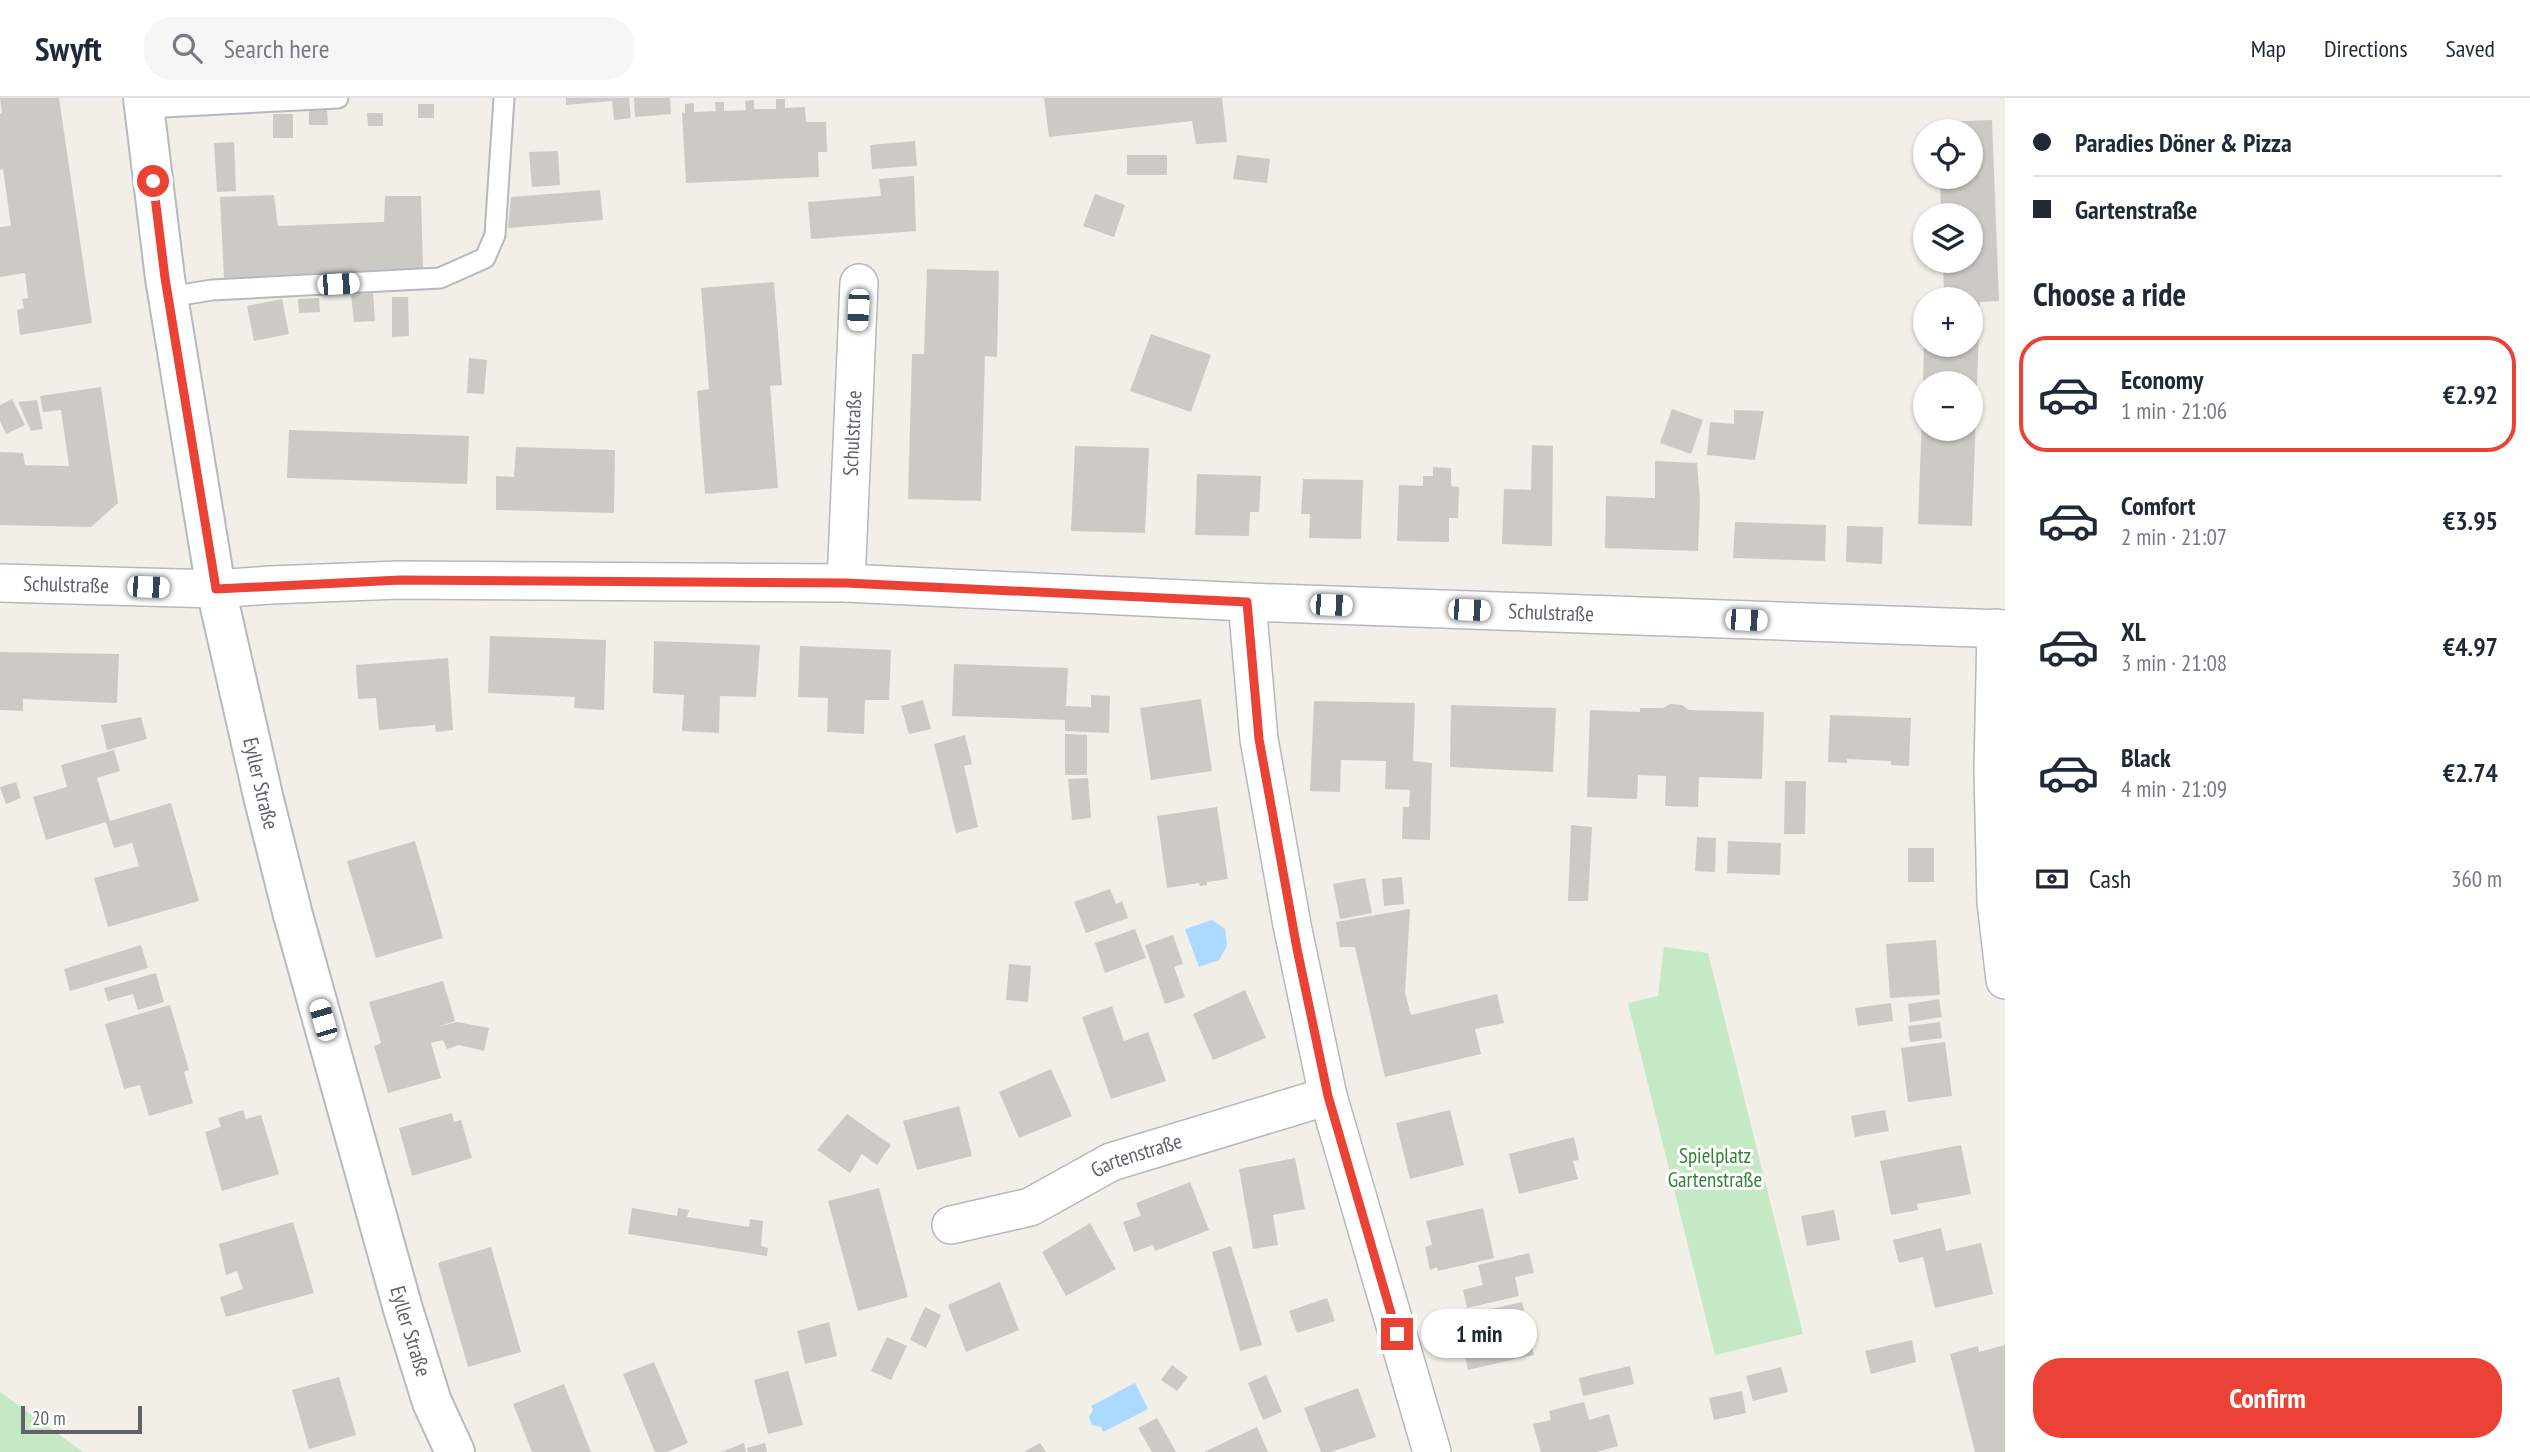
<!DOCTYPE html>
<html lang="en">
<head>
<meta charset="utf-8">
<style>
  :root { --surface:#fff; --page:#f6f6f7; --text:#1f2937; --muted:#747a83; --line:#e0e1e3; --accent:#ea4335 }
  body { margin:0; font-family:"PT Sans Narrow",sans-serif; background:var(--page); color:var(--text); height:100vh; display:flex; flex-direction:column; font-size:26px; white-space:nowrap }
  * { box-sizing:border-box; margin:0 }
  p { font-size:23px; color:var(--muted) }
  .icon { flex:none; width:38px; height:38px; fill:none; stroke:currentColor; stroke-width:2; stroke-linecap:round; stroke-linejoin:round }
  .map { position:relative; flex:1; overflow:hidden }
  .drawer { display:flex; flex-direction:column; background:var(--surface); width:525px }
  .drawer>* { flex:none }
  .top-card { display:grid; align-content:center; height:154px; padding:0 28px; background:var(--surface) }
  .buttons { position:absolute; left:1913px; top:21px; display:grid; gap:14px }
  .buttons a { display:grid; place-items:center; width:70px; height:70px; border-radius:50%; background:var(--surface); box-shadow:0 2px 5px #0004; font-size:35px }
  .scale { position:absolute; left:21px; bottom:18px; width:121px; box-sizing:border-box; padding-left:7px; border:4px solid #5f6368; border-top:0; font-size:19px; line-height:24px; white-space:nowrap; color:#5f6368; -webkit-text-stroke:5px #fff; paint-order:stroke }
  .end { position:absolute; width:32px; height:32px; margin:-16px; border:9px solid #ea4335; background:#fff; box-shadow:0 0 0 4px #fff }
  .from { border-radius:50% }
  .bubble { position:absolute; height:49px; border-radius:24px; background:var(--surface); box-shadow:0 2px 5px #0004; font-size:23px; font-weight:700; line-height:49px; text-align:center }
  .car { position:absolute; width:21px; height:42px; margin:-21px -10px; border-radius:9px; box-shadow:0 0 5px 2px #0007; background:linear-gradient(#fff 24%,#345 0 40%,#fff 0 76%,#345 0 86%,#fff 0) }
  .top-card b { display:flex; align-items:center; gap:24px; height:66px; font-size:26px }
  .top-card b+b { border-top:2px solid var(--line) }
  .top-card i { width:18px; height:18px; background:var(--text) }
  ul { padding:0; list-style:none }
  li { display:flex; align-items:center; gap:21px; height:116px; margin:0 14px 10px; padding:0 14px; border:4px solid transparent; border-radius:28px }
  li div { flex:1 }
  li b { display:block; font-size:26px }
  li em { font-style:normal; font-weight:700 }
  li.selected { border-color:var(--accent) }
  li>.icon { width:63px; height:63px; stroke-width:1.5 }
  h2 { padding:0 28px; font-size:32px; line-height:84px }
  .pay { display:flex; align-items:center; gap:18px; height:77px; padding:0 28px; font-size:26px }
  .pay p { margin-inline-start:auto }
  .primary-button { display:flex; gap:14px; margin-top:auto; padding:14px 28px }
  .primary-button a { flex:1; height:80px; border-radius:28px; background:var(--accent); color:#fff; font-size:28px; font-weight:700; line-height:80px; text-align:center }
  header { display:flex; align-items:center; gap:42px; box-sizing:border-box; height:98px; padding:0 35px; background:var(--surface); border-bottom:2px solid var(--line) }
  header strong { font-size:33px }
  nav { display:flex; gap:38px; margin-inline-start:auto; font-size:24px }
  .search { width:490px; height:63px; background:var(--page); display:flex; align-items:center; gap:18px; box-sizing:border-box; padding:0 24px; border-radius:28px; color:var(--muted); font-size:26px }
  main { display:flex; flex:1; min-height:0 }
  .map>svg:first-child { display:block }
</style>
</head>
<body>
<header>
<strong>Swyft</strong>
<div class="search"><svg class="icon" aria-label="search" viewBox="0 0 24 24"><circle cx="10" cy="10" r="6"/><path d="M15 15l6 6"/></svg>Search here</div>
<nav><a>Map</a><a>Directions</a><a>Saved</a></nav>
</header>
<main>
<div class="map">
<svg width="2005" height="1354" viewBox="0 0 2005 1354">
  <rect width="100%" height="100%" fill="#f1efe8"/>
  <path fill="#c5e8c5" d="M 1664,849 L 1708,855 L 1803,1236 L 1715,1257 L 1628,905 L 1658,898 Z
    M 0,1294 L 83,1354 L 0,1354 Z"/>
  <path fill="#aadaff" d="M 1212,822 L 1225,831 L 1227,848 L 1219,862 L 1199,869 L 1185,831 Z
    M 1135,1285 L 1148,1311 L 1103,1334 L 1101,1329 L 1092,1327 L 1089,1319 L 1093,1312 L 1091,1308 Z"/>
  <path fill="#cccac5" d="M 0,0 L 59,0 L 92,225 L 20,237 L 17,212 L 24,210 L 22,201 L 28,200 L 25,175 L 0,179 L 0,129 L 11,128 L 3,71 L 0,72 L 0,16 L 2,15 Z
    M 566,0 L 629,0 L 631,20 L 614,22 L 612,3 L 566,7 Z
    M 634,0 L 670,0 L 671,16 L 635,19 Z
    M 1044,0 L 1222,0 L 1227,44 L 1196,46 L 1192,23 L 1049,39 Z
    M 776,1 L 785,1 L 785,10 L 805,9 L 806,24 L 826,24 L 827,54 L 818,54 L 819,79 L 686,85 L 682,14 L 685,15 L 685,6 L 694,5 L 694,14 L 716,13 L 715,4 L 724,4 L 724,13 L 746,12 L 745,3 L 754,2 L 754,11 L 776,11 Z
    M 418,6 L 434,6 L 434,20 L 418,20 Z
    M 309,10 L 327,10 L 328,27 L 309,27 Z
    M 367,15 L 383,15 L 383,28 L 368,28 Z
    M 273,16 L 293,16 L 293,40 L 273,40 Z
    M 1992,22 L 1999,203 L 1980,204 L 1972,428 L 1918,426 L 1923,290 L 1925,290 L 1925,331 L 1970,331 L 1970,285 L 1923,285 L 1924,247 L 1970,247 L 1970,201 L 1944,201 L 1943,163 L 1970,163 L 1970,117 L 1941,117 L 1940,79 L 1970,79 L 1970,33 L 1938,33 L 1938,24 Z
    M 915,43 L 917,68 L 872,71 L 870,47 Z
    M 234,44 L 236,93 L 217,94 L 214,45 Z
    M 558,53 L 560,87 L 532,89 L 529,54 Z
    M 1127,57 L 1167,57 L 1167,77 L 1127,77 Z
    M 1237,57 L 1270,61 L 1267,85 L 1233,81 Z
    M 914,78 L 916,133 L 811,141 L 808,104 L 881,98 L 879,81 Z
    M 600,92 L 603,122 L 508,130 L 511,99 Z
    M 1095,96 L 1125,107 L 1114,139 L 1083,128 Z
    M 274,97 L 278,128 L 384,124 L 385,98 L 421,98 L 423,170 L 224,180 L 220,99 Z
    M 927,171 L 999,173 L 997,259 L 985,258 L 981,403 L 908,401 L 912,256 L 924,256 Z
    M 774,184 L 782,287 L 770,288 L 778,390 L 705,396 L 697,293 L 709,291 L 701,190 Z
    M 373,195 L 375,223 L 354,224 L 351,197 Z
    M 392,199 L 408,199 L 409,238 L 392,239 Z
    M 319,200 L 320,214 L 299,215 L 298,201 Z
    M 282,201 L 289,236 L 254,243 L 247,208 Z
    M 1151,236 L 1211,257 L 1191,314 L 1130,293 Z
    M 469,260 L 487,262 L 484,296 L 467,295 Z
    M 101,289 L 118,405 L 91,429 L 0,427 L 0,354 L 23,355 L 25,367 L 69,368 L 61,312 L 43,314 L 40,298 Z
    M 12,301 L 25,327 L 6,336 L 0,323 L 0,307 Z
    M 37,302 L 43,331 L 31,333 L 18,304 Z
    M 1672,311 L 1703,322 L 1691,356 L 1660,345 Z
    M 1734,312 L 1764,313 L 1755,362 L 1707,357 L 1710,324 L 1734,326 Z
    M 289,332 L 469,338 L 467,386 L 287,380 Z
    M 1532,347 L 1553,348 L 1552,448 L 1502,446 L 1504,391 L 1531,392 Z
    M 1075,348 L 1149,350 L 1145,435 L 1071,433 Z
    M 516,349 L 615,352 L 614,415 L 496,412 L 496,378 L 514,379 Z
    M 1655,363 L 1697,365 L 1700,402 L 1698,453 L 1605,450 L 1606,398 L 1655,400 Z
    M 1433,369 L 1451,370 L 1451,388 L 1459,389 L 1458,420 L 1449,420 L 1449,444 L 1397,443 L 1399,387 L 1423,388 L 1423,378 L 1433,378 Z
    M 1197,376 L 1261,378 L 1259,414 L 1250,414 L 1249,438 L 1195,437 Z
    M 1303,381 L 1363,382 L 1361,441 L 1309,440 L 1310,416 L 1301,416 Z
    M 1735,424 L 1826,427 L 1825,463 L 1733,460 Z
    M 1847,428 L 1883,429 L 1882,466 L 1846,464 Z
    M 490,538 L 606,542 L 604,612 L 574,610 L 575,599 L 488,595 Z
    M 654,543 L 760,547 L 756,599 L 720,598 L 719,635 L 682,633 L 684,597 L 653,595 Z
    M 800,548 L 891,552 L 889,602 L 865,602 L 864,636 L 827,634 L 828,600 L 798,599 Z
    M 0,554 L 119,556 L 117,605 L 23,601 L 23,613 L 0,612 Z
    M 448,560 L 453,632 L 436,634 L 435,627 L 379,632 L 376,600 L 358,601 L 356,567 Z
    M 954,566 L 1068,570 L 1066,608 L 1091,609 L 1091,597 L 1110,598 L 1109,635 L 1065,633 L 1065,622 L 952,618 Z
    M 1201,601 L 1212,673 L 1151,682 L 1140,610 Z
    M 923,602 L 931,631 L 909,636 L 901,608 Z
    M 1314,603 L 1415,605 L 1413,663 L 1432,665 L 1430,742 L 1402,741 L 1403,709 L 1409,709 L 1410,692 L 1385,691 L 1386,663 L 1341,662 L 1340,694 L 1310,693 Z
    M 1670,606 L 1682,607 L 1689,612 L 1764,614 L 1762,681 L 1699,679 L 1698,709 L 1665,708 L 1666,678 L 1638,677 L 1637,701 L 1587,699 L 1590,612 L 1640,614 L 1640,610 L 1663,610 Z
    M 1451,607 L 1556,610 L 1553,674 L 1450,669 Z
    M 1830,617 L 1911,620 L 1909,668 L 1891,667 L 1891,663 L 1847,661 L 1847,665 L 1828,664 Z
    M 141,619 L 147,641 L 107,652 L 101,627 Z
    M 1065,636 L 1087,637 L 1087,677 L 1065,677 Z
    M 965,637 L 972,666 L 964,668 L 978,729 L 956,735 L 934,646 Z
    M 114,652 L 120,673 L 97,680 L 110,723 L 171,705 L 199,803 L 108,829 L 94,780 L 139,768 L 132,745 L 114,750 L 106,724 L 46,742 L 33,699 L 67,689 L 61,667 Z
    M 1088,680 L 1091,720 L 1072,722 L 1068,681 Z
    M 1785,683 L 1806,683 L 1805,736 L 1784,736 Z
    M 16,684 L 21,700 L 6,706 L 0,689 Z
    M 1217,709 L 1228,781 L 1207,784 L 1207,787 L 1200,788 L 1199,785 L 1167,790 L 1157,718 Z
    M 1571,727 L 1592,729 L 1588,803 L 1568,803 Z
    M 1697,739 L 1716,740 L 1715,774 L 1695,773 Z
    M 415,743 L 443,840 L 376,860 L 347,763 Z
    M 1728,743 L 1781,745 L 1780,777 L 1727,775 Z
    M 1908,750 L 1934,750 L 1934,784 L 1908,784 Z
    M 1402,779 L 1404,806 L 1384,808 L 1382,781 Z
    M 1365,780 L 1372,815 L 1340,821 L 1333,786 Z
    M 1110,791 L 1116,806 L 1122,803 L 1128,820 L 1086,835 L 1074,804 Z
    M 1410,811 L 1405,895 L 1411,917 L 1497,896 L 1504,925 L 1475,931 L 1481,956 L 1385,979 L 1355,849 L 1340,849 L 1336,824 Z
    M 1135,831 L 1146,860 L 1105,875 L 1095,845 Z
    M 1173,837 L 1183,866 L 1174,869 L 1185,899 L 1165,906 L 1145,847 Z
    M 1936,842 L 1940,897 L 1890,900 L 1886,846 Z
    M 141,847 L 148,870 L 70,893 L 64,871 Z
    M 1009,866 L 1031,868 L 1028,904 L 1006,902 Z
    M 156,875 L 164,904 L 138,912 L 133,896 L 108,903 L 104,890 Z
    M 443,883 L 455,923 L 437,929 L 457,924 L 489,930 L 484,953 L 459,947 L 447,951 L 443,942 L 431,945 L 441,980 L 388,995 L 374,948 L 381,945 L 369,904 Z
    M 1245,892 L 1266,940 L 1213,962 L 1193,916 Z
    M 1939,901 L 1942,919 L 1910,924 L 1908,906 Z
    M 1891,905 L 1893,923 L 1858,928 L 1855,910 Z
    M 170,907 L 189,972 L 184,974 L 193,1005 L 149,1018 L 140,987 L 124,991 L 105,926 Z
    M 1112,908 L 1124,943 L 1148,934 L 1166,983 L 1111,1001 L 1082,919 Z
    M 1940,924 L 1942,940 L 1910,944 L 1908,928 Z
    M 1945,944 L 1952,998 L 1908,1004 L 1901,950 Z
    M 1051,971 L 1072,1018 L 1019,1040 L 999,994 Z
    M 959,1008 L 972,1058 L 917,1072 L 903,1023 Z
    M 243,1012 L 246,1021 L 261,1017 L 279,1076 L 222,1093 L 205,1034 L 221,1029 L 218,1020 Z
    M 1450,1012 L 1464,1067 L 1410,1081 L 1396,1025 Z
    M 1885,1012 L 1889,1033 L 1855,1039 L 1851,1018 Z
    M 452,1015 L 454,1024 L 461,1022 L 472,1060 L 412,1078 L 399,1030 Z
    M 847,1016 L 891,1047 L 877,1067 L 862,1056 L 850,1075 L 817,1052 Z
    M 1574,1039 L 1579,1062 L 1573,1063 L 1578,1081 L 1519,1096 L 1509,1056 Z
    M 1961,1047 L 1971,1096 L 1917,1106 L 1918,1112 L 1891,1117 L 1880,1063 Z
    M 1295,1060 L 1305,1111 L 1273,1117 L 1278,1147 L 1253,1151 L 1239,1071 Z
    M 1190,1084 L 1209,1132 L 1155,1153 L 1153,1147 L 1134,1154 L 1123,1124 L 1141,1118 L 1136,1105 Z
    M 879,1090 L 908,1199 L 858,1213 L 828,1103 Z
    M 632,1110 L 677,1118 L 678,1110 L 689,1112 L 687,1119 L 749,1129 L 750,1121 L 763,1123 L 761,1148 L 768,1150 L 767,1158 L 628,1136 Z
    M 1483,1110 L 1494,1160 L 1438,1173 L 1437,1169 L 1430,1172 L 1425,1149 L 1432,1147 L 1426,1123 Z
    M 1834,1112 L 1840,1142 L 1807,1148 L 1801,1118 Z
    M 293,1124 L 314,1195 L 226,1219 L 220,1199 L 243,1191 L 237,1173 L 226,1177 L 219,1146 Z
    M 1090,1125 L 1116,1171 L 1066,1198 L 1042,1154 Z
    M 1941,1130 L 1946,1153 L 1981,1145 L 1993,1196 L 1935,1210 L 1923,1159 L 1899,1165 L 1893,1142 Z
    M 1231,1148 L 1262,1247 L 1240,1253 L 1212,1154 Z
    M 491,1149 L 521,1254 L 468,1269 L 438,1165 Z
    M 1529,1155 L 1534,1175 L 1515,1179 L 1519,1198 L 1467,1210 L 1463,1192 L 1483,1187 L 1478,1167 Z
    M 1000,1184 L 1019,1232 L 966,1254 L 948,1207 Z
    M 1327,1200 L 1335,1223 L 1297,1235 L 1289,1213 Z
    M 1522,1204 L 1534,1257 L 1468,1272 L 1456,1219 Z
    M 925,1209 L 941,1217 L 926,1250 L 910,1242 Z
    M 829,1224 L 837,1258 L 805,1266 L 797,1233 Z
    M 887,1239 L 907,1248 L 891,1282 L 871,1273 Z
    M 1912,1242 L 1916,1264 L 1871,1276 L 1865,1253 Z
    M 2005,1247 L 2005,1354 L 1975,1354 L 1950,1256 L 1978,1248 L 1979,1254 Z
    M 654,1264 L 688,1345 L 667,1354 L 655,1354 L 623,1276 Z
    M 1172,1267 L 1188,1279 L 1177,1293 L 1161,1282 Z
    M 1630,1268 L 1634,1286 L 1583,1298 L 1579,1280 Z
    M 1781,1269 L 1788,1294 L 1753,1303 L 1746,1278 Z
    M 788,1273 L 803,1327 L 768,1336 L 754,1282 Z
    M 1266,1277 L 1282,1314 L 1263,1322 L 1248,1285 Z
    M 339,1279 L 356,1337 L 309,1351 L 292,1292 Z
    M 564,1286 L 591,1354 L 532,1354 L 513,1306 Z
    M 1358,1290 L 1376,1339 L 1331,1354 L 1321,1354 L 1304,1310 Z
    M 1742,1293 L 1746,1315 L 1714,1322 L 1709,1300 Z
    M 1584,1304 L 1589,1322 L 1609,1316 L 1618,1348 L 1597,1354 L 1541,1354 L 1533,1326 L 1551,1322 L 1549,1313 Z
    M 1157,1320 L 1176,1354 L 1152,1354 L 1138,1330 Z
    M 1257,1329 L 1268,1354 L 1204,1354 Z
    M 744,1345 L 746,1354 L 721,1354 Z
    M 765,1345 L 767,1354 L 748,1354 L 747,1350 Z
    M 1040,1345 L 1046,1354 L 1024,1354 Z"/>
  <g fill="none" stroke-linecap="round" stroke-linejoin="round">
    <g stroke="#b5b8bc" stroke-width="23">
      <path id="service" d="M 144,10 L 338,0
        M 169,199 L 212,192 L 440,180 L 485,160 L 495,137 L 504,0"/>
    </g>
    <g stroke="#b5b8bc" stroke-width="40">
      <g id="minor">
        <path id="s1" d="M 0,485 L 216,491 L 270,487 L 399,482 L 846,485 L 1247,504 L 2005,531"/>
        <path id="s2" d="M 846,485 L 859,185"/>
        <path d="M 1247,504 L 1259,641 L 1292,827 L 1328,998 L 1432,1354"/>
        <path d="M 1996,530 L 1993,673 L 1996,804 L 2005,882"/>
        <path id="s3" d="M 951,1127 L 1030,1109 L 1111,1064 L 1328,998"/>
      </g>
    </g>
    <g stroke="#b6babf" stroke-width="42">
      <g id="secondary">
        <path id="s4" d="M 143,0 L 165,180 L 216,491 L 264,702 L 293,817 L 403,1211 L 432,1304 L 455,1354"/>
      </g>
    </g>
    <use href="#service" stroke="#fff" stroke-width="19"/>
    <use href="#minor" stroke="#fff" stroke-width="37"/>
    <use href="#secondary" stroke="#fff" stroke-width="38"/>
  </g>
  <g fill="none" stroke-linecap="round" stroke-linejoin="round">
    <path stroke="#ea4335" stroke-width="9" d="M 153,83 L 165,180 L 216,491 L 400,482 L 846,485 L 1247,504 L 1259,641 L 1297,851 L 1328,998 L 1397,1236"/>
  </g>
  <g text-anchor="middle" stroke-width="6" stroke-linejoin="round" paint-order="stroke">
    <g font-size="21" fill="#5f6368" stroke="#fff">
      <text dy="7" stroke="none"><textPath href="#s2" startOffset="150">Schulstraße</textPath></text>
      <text dy="7" stroke="none"><textPath href="#s1" startOffset="66">Schulstraße</textPath></text>
      <text dy="7" stroke="none"><textPath href="#s1" startOffset="1552">Schulstraße</textPath></text>
      <text dy="7" stroke="none"><textPath href="#s4" startOffset="696">Eyller Straße</textPath></text>
      <text dy="7" stroke="none"><textPath href="#s3" startOffset="200">Gartenstraße</textPath></text>
      <text dy="7" stroke="none"><textPath href="#s4" startOffset="1264">Eyller Straße</textPath></text>
    </g>
    <g font-size="21" fill="#348238" stroke="#fff">
      <text x="1715" y="1065">Spielplatz<tspan x="1715" dy="24">Gartenstraße</tspan></text>
    </g>
  </g>
</svg>
<div class="buttons">
<a><svg class="icon" aria-label="locate" viewBox="0 0 24 24"><circle cx="12" cy="12" r="6"/><path d="M12 2v4M12 18v4M2 12h4M18 12h4"/></svg></a>
<a><svg class="icon" aria-label="layers" viewBox="0 0 24 24"><path d="M12 4l9 5-9 5-9-5zM3 14l9 5 9-5"/></svg></a>
<a>+</a>
<a>−</a>
</div>
<div class="scale">20 m</div>
<i class="end from" style="left:153px;top:83px"></i>
<i class="end" style="left:1397px;top:1236px"></i>
<div class="bubble" style="left:1421px;top:1211px;width:116px">1 min</div>
<i class="car" style="left:338px;top:186px;rotate:87deg"></i>
<i class="car" style="left:858px;top:212px;rotate:183deg"></i>
<i class="car" style="left:148px;top:489px;rotate:92deg"></i>
<i class="car" style="left:1331px;top:507px;rotate:92deg"></i>
<i class="car" style="left:1469px;top:512px;rotate:92deg"></i>
<i class="car" style="left:1746px;top:522px;rotate:92deg"></i>
<i class="car" style="left:323px;top:922px;rotate:344deg"></i>
</div>
<section class="drawer">
<div class="top-card">
<b><i class="from"></i>Paradies Döner &amp; Pizza</b>
<b><i></i>Gartenstraße</b>
</div>
<h2>Choose a ride</h2>
<ul>
<li class="selected"><svg class="icon" aria-label="car" viewBox="0 0 24 24"><path d="M5 17H2v-5l4-1 3-4h7l3 4 3 1v5h-3M9 17h6M6 11h13"/><circle cx="7" cy="17" r="2"/><circle cx="17" cy="17" r="2"/></svg><div><b>Economy</b><p>1 min · 21:06</p></div><em>€2.92</em></li>
<li><svg class="icon" aria-label="car" viewBox="0 0 24 24"><path d="M5 17H2v-5l4-1 3-4h7l3 4 3 1v5h-3M9 17h6M6 11h13"/><circle cx="7" cy="17" r="2"/><circle cx="17" cy="17" r="2"/></svg><div><b>Comfort</b><p>2 min · 21:07</p></div><em>€3.95</em></li>
<li><svg class="icon" aria-label="car" viewBox="0 0 24 24"><path d="M5 17H2v-5l4-1 3-4h7l3 4 3 1v5h-3M9 17h6M6 11h13"/><circle cx="7" cy="17" r="2"/><circle cx="17" cy="17" r="2"/></svg><div><b>XL</b><p>3 min · 21:08</p></div><em>€4.97</em></li>
<li><svg class="icon" aria-label="car" viewBox="0 0 24 24"><path d="M5 17H2v-5l4-1 3-4h7l3 4 3 1v5h-3M9 17h6M6 11h13"/><circle cx="7" cy="17" r="2"/><circle cx="17" cy="17" r="2"/></svg><div><b>Black</b><p>4 min · 21:09</p></div><em>€2.74</em></li>
</ul>
<div class="pay"><svg class="icon" aria-label="cash" viewBox="0 0 24 24"><path d="M3 7h18v10H3z"/><circle cx="12" cy="12" r="2"/></svg>Cash<p>360 m</p></div>
<div class="primary-button"><a>Confirm</a></div>
</section>
</main>
</body>
</html>
